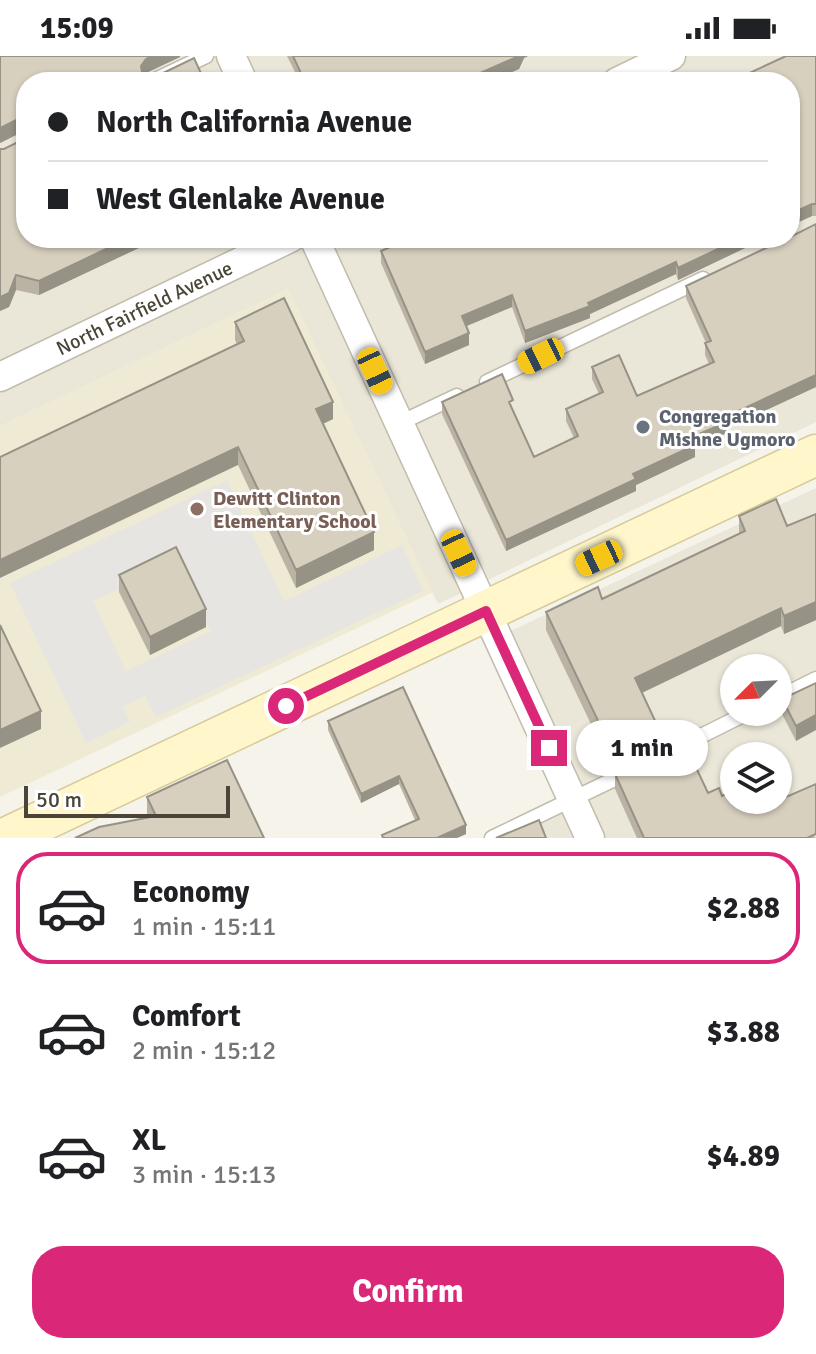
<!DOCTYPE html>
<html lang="en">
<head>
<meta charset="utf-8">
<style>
  :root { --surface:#fff; --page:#f6f6f6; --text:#202124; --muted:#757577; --line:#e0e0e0; --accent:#db2777 }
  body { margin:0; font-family:Signika,sans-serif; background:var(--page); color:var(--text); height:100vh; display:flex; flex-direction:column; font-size:30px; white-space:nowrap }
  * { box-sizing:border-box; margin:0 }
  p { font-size:26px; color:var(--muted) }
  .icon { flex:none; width:44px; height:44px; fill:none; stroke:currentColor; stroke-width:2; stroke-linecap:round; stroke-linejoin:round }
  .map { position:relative; height:782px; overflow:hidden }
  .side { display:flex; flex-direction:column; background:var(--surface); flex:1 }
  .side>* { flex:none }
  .top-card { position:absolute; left:16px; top:16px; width:784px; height:176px; border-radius:32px; box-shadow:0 2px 6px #0004; display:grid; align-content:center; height:176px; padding:0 32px; background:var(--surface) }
  .needle { width:52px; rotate:246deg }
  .fabs { position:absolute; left:720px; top:598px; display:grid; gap:16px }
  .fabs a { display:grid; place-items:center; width:72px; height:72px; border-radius:50%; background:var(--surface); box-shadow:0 2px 6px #0004; font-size:40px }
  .scale { position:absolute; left:24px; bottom:20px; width:206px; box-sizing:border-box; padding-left:8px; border:4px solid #4a4538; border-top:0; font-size:22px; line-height:28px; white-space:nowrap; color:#4a4538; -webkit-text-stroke:6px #fff; paint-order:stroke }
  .end { position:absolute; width:36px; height:36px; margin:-18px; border:10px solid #db2777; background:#fff; box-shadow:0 0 0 4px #fff }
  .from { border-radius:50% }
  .bubble { position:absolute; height:56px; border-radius:28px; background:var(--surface); box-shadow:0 2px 6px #0004; font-size:26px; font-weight:700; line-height:56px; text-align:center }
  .car { position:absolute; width:24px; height:48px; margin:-24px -12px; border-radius:10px; box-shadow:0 0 6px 2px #0007; background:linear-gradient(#f5c518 24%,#345 0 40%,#f5c518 0 76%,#345 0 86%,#f5c518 0) }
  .top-card b { display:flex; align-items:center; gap:28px; height:76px; font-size:30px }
  .top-card b+b { border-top:2px solid var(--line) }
  .top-card i { width:20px; height:20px; background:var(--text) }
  ul { padding:14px 0 0; list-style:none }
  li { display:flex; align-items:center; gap:24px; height:112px; margin:0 16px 12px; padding:0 16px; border:4px solid transparent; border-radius:32px }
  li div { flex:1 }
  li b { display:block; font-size:30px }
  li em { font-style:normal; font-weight:700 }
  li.on { border-color:var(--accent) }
  li>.icon { width:72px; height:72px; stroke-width:1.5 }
  .action { display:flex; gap:16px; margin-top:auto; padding:16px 32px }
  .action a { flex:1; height:92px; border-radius:32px; background:var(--accent); color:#fff; font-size:32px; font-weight:700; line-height:92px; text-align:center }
  .status { display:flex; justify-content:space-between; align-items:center; height:56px; padding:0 40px; background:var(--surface); direction:ltr }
  .status svg { height:22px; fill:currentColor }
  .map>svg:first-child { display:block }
</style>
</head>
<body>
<div class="status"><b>15:09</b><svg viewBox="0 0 49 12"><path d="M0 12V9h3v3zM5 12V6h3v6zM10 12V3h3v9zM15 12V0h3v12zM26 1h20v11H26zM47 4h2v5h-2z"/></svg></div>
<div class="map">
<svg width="816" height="782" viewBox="0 0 816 782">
  <rect width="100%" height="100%" fill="#f5f3ea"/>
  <path fill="#eae6d8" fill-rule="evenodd" d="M 0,0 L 816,0 L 816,366 L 438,548 L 288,233 L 0,370 ZM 26,26 L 790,26 L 790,182 L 26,182 Z
    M 816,432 L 816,782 L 504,782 L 580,745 L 504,578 ZM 734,612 L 778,612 L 778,656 L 734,656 ZM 734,700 L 778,700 L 778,744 L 734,744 Z"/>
  <path fill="#efead4" d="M 288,233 L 433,536 L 0,741 L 0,370 Z"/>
  <path fill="#e7e5e2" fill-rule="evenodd" d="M 227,424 L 284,545 L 402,489 L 423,535 L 156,661 L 145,640 L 123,651 L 130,666 L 86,687 L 10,527 ZM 178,505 L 211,575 L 126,615 L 93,545 Z"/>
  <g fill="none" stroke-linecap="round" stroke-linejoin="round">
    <g stroke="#c1bcac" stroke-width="17">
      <path id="service" d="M 151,26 L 206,0
        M 487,326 L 703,223
        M 400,367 L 457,340
        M 778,642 L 816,623
        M 671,695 L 749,656
        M 492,782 L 631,715"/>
    </g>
    <g stroke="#c1bcac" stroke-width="31">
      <g id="minor">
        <path d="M 231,0 L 243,26"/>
        <path d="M 617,26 L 671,0"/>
        <path d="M 314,182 L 590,782"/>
        <path id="s1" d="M 0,321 L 290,182"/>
      </g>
    </g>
    <g stroke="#d6cb9a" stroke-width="43">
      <path id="secondary" d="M 6,782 L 816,399"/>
    </g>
    <use href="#service" stroke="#fff" stroke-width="14"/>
    <use href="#minor" stroke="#fff" stroke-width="28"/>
    <use href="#secondary" stroke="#fff7cb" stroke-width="40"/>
  </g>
  <path fill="#bab3a4" d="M 0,0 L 180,0 L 180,1 L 146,17 L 145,19 L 146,20 L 26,26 L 26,76 L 22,76 L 0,87 Z
    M 287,0 L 528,0 L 524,2 L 519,13 L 489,26 L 300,26 Z
    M 816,0 L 816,160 L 812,160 L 790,170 L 790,26 Z
    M 0,93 L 26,182 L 160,182 L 39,239 L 16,234 L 9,251 L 0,255 Z
    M 816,168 L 816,331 L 727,372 L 727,377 L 695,391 L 695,401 L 636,429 L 636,435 L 506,495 L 442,358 L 442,346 L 513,356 L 534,401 L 574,382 L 566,365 L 566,353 L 599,338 L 592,323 L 592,311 L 637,340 L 709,308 L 705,299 L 705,287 L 706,287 L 686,242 L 686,230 Z
    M 439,182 L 766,182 L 678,224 L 676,218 L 590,258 L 590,262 L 525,287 L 512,251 L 466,270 L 469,289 L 425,308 L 381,207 L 381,195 L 427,187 Z
    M 235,266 L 333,363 L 323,368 L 374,494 L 296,532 L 238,409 L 237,288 L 235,284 Z
    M 816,458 L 816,564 L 784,578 L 781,570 L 642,637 L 658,689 L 612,712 L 546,574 L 546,556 L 602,543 L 739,478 L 739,460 L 787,470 Z
    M 119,519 L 206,571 L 150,599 L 119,536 Z
    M 816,627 L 796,685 L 782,658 L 782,643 Z
    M 403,631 L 466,778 L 457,782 L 382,782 L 382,779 L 415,764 L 399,728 L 361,747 L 328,674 L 328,665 Z
    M 615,718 L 770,748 L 816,782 L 637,782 L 615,733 Z
    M 147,741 L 264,782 L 147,762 Z"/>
  <path fill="#979286" d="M 152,0 L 180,0 L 180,1 L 146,17 L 141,24 L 141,10 L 146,3 Z
    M 519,0 L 528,0 L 524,2 L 519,13 L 489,26 L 460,26 Z
    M 22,61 L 22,76 L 0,87 L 0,72 Z
    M 812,148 L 812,160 L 790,170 L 790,158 Z
    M 129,182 L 160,182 L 39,239 L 39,225 Z
    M 741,182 L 766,182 L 678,224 L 678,212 Z
    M 676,206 L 676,218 L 590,258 L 590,262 L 525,287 L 525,275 Z
    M 16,219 L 16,234 L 9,251 L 0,255 L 0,241 Z
    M 512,239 L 512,251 L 462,272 L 462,260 Z
    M 469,277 L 469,289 L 425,308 L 425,296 Z
    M 816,319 L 816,331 L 727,372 L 727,377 L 695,391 L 695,401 L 636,429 L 636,435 L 506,495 L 506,484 L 633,418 L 725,361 Z
    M 333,346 L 333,363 L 316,371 L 316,353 Z
    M 238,391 L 238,409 L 0,522 L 0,504 Z
    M 374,476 L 374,494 L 296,532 L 296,514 Z
    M 816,546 L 816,564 L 784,578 L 784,560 Z
    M 781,552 L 781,570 L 635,640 L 635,622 Z
    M 206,553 L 206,571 L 150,599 L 150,581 Z
    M 41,655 L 41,673 L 0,692 L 0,674 Z
    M 816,659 L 816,674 L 796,685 L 796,670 Z
    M 658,671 L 658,689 L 612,712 L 612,694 Z
    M 399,720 L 399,728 L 361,747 L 361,738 Z
    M 466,769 L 466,778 L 457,782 L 437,782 Z"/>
  <path fill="#d8d0bf" stroke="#979286" stroke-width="2" d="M 0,0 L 152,0 L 146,3 L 141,10 L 142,16 L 146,20 L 155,21 L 194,2 L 205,26 L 26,26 L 26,62 L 22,61 L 0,72 Z
    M 293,0 L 519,0 L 460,26 L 305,26 Z
    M 786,0 L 816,0 L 816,148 L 812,148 L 790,158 L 790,26 L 739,26 L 741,21 Z
    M 26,82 L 26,182 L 129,182 L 39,225 L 16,219 L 9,237 L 0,241 L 0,93 L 4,93 Z
    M 816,168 L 816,319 L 725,361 L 727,366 L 692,381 L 695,389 L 633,418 L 636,423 L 506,484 L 442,346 L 502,318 L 513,344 L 509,346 L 534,401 L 578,380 L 566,353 L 603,336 L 592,311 L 619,299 L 637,340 L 714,306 L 705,287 L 711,285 L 686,230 L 787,182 L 790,182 L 790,181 Z
    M 411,182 L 425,182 L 427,187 L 439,182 L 741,182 L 678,212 L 676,206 L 588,247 L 590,250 L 525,275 L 512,239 L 462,260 L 469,277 L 425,296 L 381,195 Z
    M 284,242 L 333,346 L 316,353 L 374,476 L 296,514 L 238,391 L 0,504 L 0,401 L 244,285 L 235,266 Z
    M 776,443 L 787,470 L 816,458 L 816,546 L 784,560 L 781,552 L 635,622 L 658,671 L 612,694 L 546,556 L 598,531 L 602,543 L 745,475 L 739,460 Z
    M 176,491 L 206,553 L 150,581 L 119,519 Z
    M 0,569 L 41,655 L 0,674 Z
    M 816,627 L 816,659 L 796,670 L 782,643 Z
    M 403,631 L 466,769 L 437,782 L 383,782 L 382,779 L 419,763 L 399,720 L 361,738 L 328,665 Z
    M 684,686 L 708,737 L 719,732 L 722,740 L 734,734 L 734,744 L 768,744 L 770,748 L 816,728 L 816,778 L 807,782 L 644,782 L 615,718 Z
    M 227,704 L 264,782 L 75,782 L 99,771 L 156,760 L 147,741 Z
    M 539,764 L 546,782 L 496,782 Z"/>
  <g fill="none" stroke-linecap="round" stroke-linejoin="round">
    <path stroke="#db2777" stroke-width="10" d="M 286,650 L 486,555 L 549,692"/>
  </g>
  <circle fill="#6b7280" stroke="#fff" stroke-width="3" cx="643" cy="371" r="8"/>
  <circle fill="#8d6e63" stroke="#fff" stroke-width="3" cx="197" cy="453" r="8"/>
  <g text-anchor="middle" stroke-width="6" stroke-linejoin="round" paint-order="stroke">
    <g font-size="20" fill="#4a4538" stroke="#fff">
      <text dy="7" stroke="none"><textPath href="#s1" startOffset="160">North Fairfield Avenue</textPath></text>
    </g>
    <g font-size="20" font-weight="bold" fill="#5b616d" stroke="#fff" text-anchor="start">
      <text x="659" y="367">Congregation<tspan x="659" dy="23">Mishne Ugmoro</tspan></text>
    </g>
    <g font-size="20" font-weight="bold" fill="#785e54" stroke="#fff" text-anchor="start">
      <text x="213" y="449">Dewitt Clinton<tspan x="213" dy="23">Elementary School</tspan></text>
    </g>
  </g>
</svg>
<div class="fabs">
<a><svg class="needle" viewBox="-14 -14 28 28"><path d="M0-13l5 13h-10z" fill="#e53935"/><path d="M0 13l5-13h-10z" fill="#757577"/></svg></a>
<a><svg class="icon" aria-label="layers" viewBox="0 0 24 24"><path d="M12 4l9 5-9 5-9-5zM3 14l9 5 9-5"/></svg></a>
</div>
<div class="scale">50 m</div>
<i class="end from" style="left:286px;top:650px"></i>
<i class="end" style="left:549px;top:692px"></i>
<div class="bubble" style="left:576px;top:664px;width:132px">1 min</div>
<i class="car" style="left:541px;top:300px;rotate:244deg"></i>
<i class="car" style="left:375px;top:315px;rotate:155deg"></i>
<i class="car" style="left:459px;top:497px;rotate:155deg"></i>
<i class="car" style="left:599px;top:502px;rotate:245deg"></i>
<div class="top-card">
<b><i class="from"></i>North California Avenue</b>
<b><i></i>West Glenlake Avenue</b>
</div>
</div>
<section class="side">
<ul>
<li class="on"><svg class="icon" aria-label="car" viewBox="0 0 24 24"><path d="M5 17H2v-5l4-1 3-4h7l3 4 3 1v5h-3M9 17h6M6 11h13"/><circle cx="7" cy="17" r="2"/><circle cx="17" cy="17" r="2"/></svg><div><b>Economy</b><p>1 min · 15:11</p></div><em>$2.88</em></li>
<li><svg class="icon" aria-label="car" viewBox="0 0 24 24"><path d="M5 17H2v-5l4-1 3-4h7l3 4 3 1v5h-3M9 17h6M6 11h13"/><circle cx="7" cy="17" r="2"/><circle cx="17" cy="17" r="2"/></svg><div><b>Comfort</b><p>2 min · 15:12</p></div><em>$3.88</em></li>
<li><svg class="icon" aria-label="car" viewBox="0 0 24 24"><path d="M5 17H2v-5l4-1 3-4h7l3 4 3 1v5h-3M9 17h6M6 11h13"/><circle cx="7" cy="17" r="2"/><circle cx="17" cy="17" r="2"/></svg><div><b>XL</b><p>3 min · 15:13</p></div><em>$4.89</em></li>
</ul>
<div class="action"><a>Confirm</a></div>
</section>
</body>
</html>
